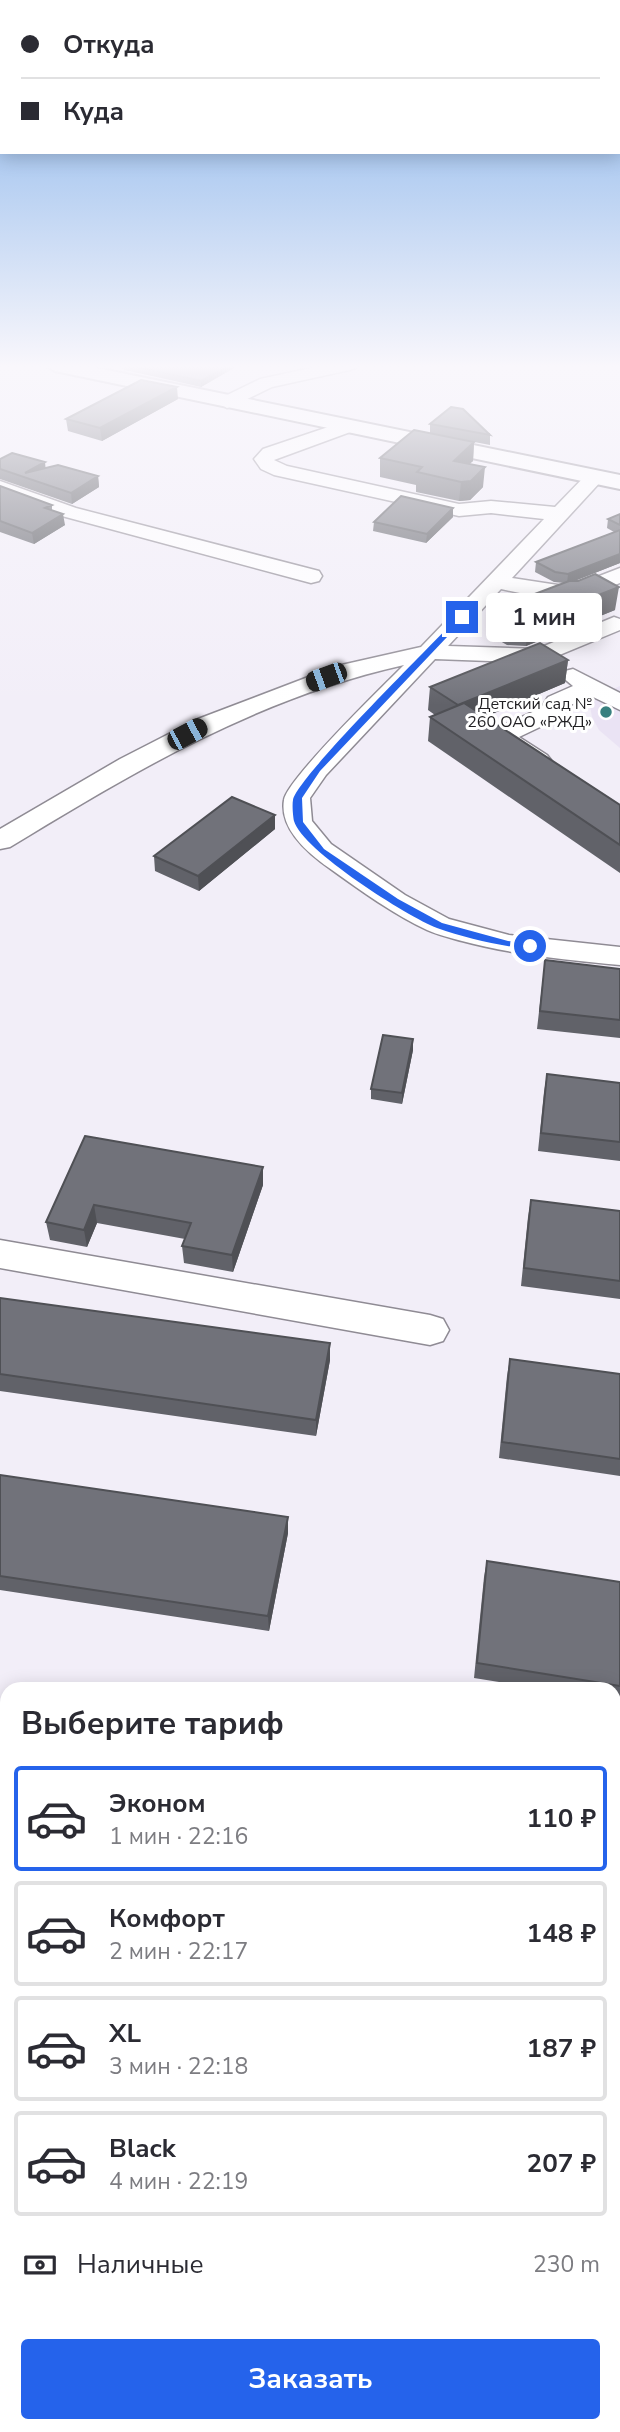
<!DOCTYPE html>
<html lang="ru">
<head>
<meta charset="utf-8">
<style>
  :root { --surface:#fff; --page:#f7f7f7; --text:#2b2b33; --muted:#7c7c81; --line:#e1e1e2; --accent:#2563eb }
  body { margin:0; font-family:"Nunito Sans",sans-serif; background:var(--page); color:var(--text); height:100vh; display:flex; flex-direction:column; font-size:26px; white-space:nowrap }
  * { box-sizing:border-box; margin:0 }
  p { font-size:23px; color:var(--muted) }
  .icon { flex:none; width:38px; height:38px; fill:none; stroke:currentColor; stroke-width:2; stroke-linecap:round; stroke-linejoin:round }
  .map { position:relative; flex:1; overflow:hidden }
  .sheet { position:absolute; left:0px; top:1682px; width:621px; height:751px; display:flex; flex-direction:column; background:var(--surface); border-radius:21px 21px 0 0; box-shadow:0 4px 18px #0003 }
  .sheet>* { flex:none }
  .guide { position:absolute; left:0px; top:0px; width:621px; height:154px; box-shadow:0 4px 18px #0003; display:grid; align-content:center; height:154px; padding:0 21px; background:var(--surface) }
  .end { position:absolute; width:32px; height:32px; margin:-16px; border:9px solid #2563eb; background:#fff; box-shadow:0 0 0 4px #fff }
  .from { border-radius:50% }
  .bubble { position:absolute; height:49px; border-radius:7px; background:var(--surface); box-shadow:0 4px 18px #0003; font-size:23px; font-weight:700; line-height:49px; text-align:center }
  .car { position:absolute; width:21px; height:42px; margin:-21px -10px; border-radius:9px; box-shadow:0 0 5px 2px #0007; background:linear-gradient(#222 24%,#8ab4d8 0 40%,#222 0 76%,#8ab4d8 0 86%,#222 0) }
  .guide b { display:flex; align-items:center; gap:24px; height:66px; font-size:26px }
  .guide b+b { border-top:2px solid var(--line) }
  .guide i { width:18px; height:18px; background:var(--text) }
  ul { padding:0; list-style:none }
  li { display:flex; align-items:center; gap:21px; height:105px; margin:0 14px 10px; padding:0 7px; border:4px solid var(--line); border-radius:7px }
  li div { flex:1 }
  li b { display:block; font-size:26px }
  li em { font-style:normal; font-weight:700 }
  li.active { border-color:var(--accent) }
  li>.icon { width:63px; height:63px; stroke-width:1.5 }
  h2 { padding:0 21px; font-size:32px; line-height:84px }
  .pay { display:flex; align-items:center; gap:18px; height:77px; padding:0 21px; font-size:26px }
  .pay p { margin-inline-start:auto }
  .cta { display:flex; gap:14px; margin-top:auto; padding:14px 21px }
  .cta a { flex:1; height:80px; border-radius:7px; background:var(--accent); color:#fff; font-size:28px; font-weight:700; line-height:80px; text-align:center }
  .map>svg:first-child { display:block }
</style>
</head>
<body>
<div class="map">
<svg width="620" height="2432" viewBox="0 0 620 2432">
  <rect width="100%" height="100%" fill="#f2eef8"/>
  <path fill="#eae3f4" d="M 620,686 L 620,748 L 599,730 L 592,717 L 590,706 L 597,696 Z"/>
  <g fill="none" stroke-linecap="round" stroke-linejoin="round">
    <g stroke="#8f8b94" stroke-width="3">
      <path id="minor" d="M 325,365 L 357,365 L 354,369 L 272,387 L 233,406 L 227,408 L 218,402 L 221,398 L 260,379 Z
        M 346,421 L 355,427 L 353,431 L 274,460 L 287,466 L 459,504 L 491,501 L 555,507 L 587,474 L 601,474 L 604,478 L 512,578 L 571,587 L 620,568 L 620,583 L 574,601 L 558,601 L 501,589 L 448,646 L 537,649 L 614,617 L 620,619 L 620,630 L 540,663 L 435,659 L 326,775 L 310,798 L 312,821 L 331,844 L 405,895 L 449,919 L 509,935 L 620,947 L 620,965 C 566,960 514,955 462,941 C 451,938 438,935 427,930 C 393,914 363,892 332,870 C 310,855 279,830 284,800 C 287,779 383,686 404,665 C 257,698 137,770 10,847 L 0,849 L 0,829 L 120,759 L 198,719 L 337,666 L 421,647 L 544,519 L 491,513 L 459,516 L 274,475 L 261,469 L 254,459 L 263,449 Z
        M 0,481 L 76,508 L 319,571 L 322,576 L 319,581 L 311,583 L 62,516 L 0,494 Z
        M 573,669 L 620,693 L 620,710 L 591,696 L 566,707 L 559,718 L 519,737 L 547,755 L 551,760 L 547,765 C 527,770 500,752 492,734 L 496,729 L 541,708 L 548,697 L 573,686 L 561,676 L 565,671 Z
        M 0,1240 L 430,1315 L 443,1319 L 449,1330 L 443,1341 L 430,1345 L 0,1268 Z"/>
    </g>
    <g stroke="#8f8b94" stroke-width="4">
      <path id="major" d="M 45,365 L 82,365 L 620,475 L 620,489 L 55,371 Z"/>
    </g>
    <use href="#minor" fill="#fff" fill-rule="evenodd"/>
    <use href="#major" fill="#fff" fill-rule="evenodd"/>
    <g stroke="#747278" stroke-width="4.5">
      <path id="rail" d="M 463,365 L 467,365"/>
    </g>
    <use href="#rail" stroke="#fff" stroke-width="2.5" stroke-dasharray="9" stroke-linecap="butt"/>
  </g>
  <path fill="#616269" d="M 118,365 L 239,365 L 201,387 L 125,370 Z
    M 178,399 L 102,441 L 68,431 L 66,419 Z
    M 430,424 L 490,435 L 490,445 L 464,440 L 474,442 L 473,461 L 469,464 L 483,487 L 470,500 L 459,501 L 416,492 L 416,485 L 380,477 L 380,458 L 430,433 Z
    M 0,459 L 46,468 L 98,476 L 99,487 L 72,504 L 0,479 Z
    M 0,486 L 52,505 L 52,511 L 65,525 L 34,544 L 0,532 Z
    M 620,514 L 620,563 L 574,581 L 615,610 L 526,646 L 507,645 L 488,634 L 490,611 L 564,583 L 554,582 L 535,572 L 536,562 L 614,532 L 607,528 L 608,519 Z
    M 453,517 L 426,543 L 373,531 L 374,522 Z
    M 568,660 L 565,683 L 485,717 L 620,805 L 620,873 L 428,741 L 430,717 L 435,715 L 428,710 L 430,687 Z
    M 275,815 L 275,829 L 199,891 L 155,871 L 154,856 Z
    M 545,960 L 620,969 L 620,1038 L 537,1029 Z
    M 413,1039 L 413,1050 L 402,1104 L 371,1099 L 371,1089 Z
    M 547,1074 L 620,1083 L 620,1161 L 538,1151 L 544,1092 Z
    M 85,1136 L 263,1167 L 263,1185 L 233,1272 L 184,1263 L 182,1246 L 185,1239 L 97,1223 L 87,1247 L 50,1240 L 46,1222 Z
    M 531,1200 L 620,1211 L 620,1299 L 521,1286 L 528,1217 Z
    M 0,1298 L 330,1360 L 316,1436 L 0,1391 Z
    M 510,1359 L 620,1374 L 620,1476 L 499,1458 L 507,1376 Z
    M 0,1475 L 288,1517 L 288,1533 L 269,1631 L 0,1590 Z
    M 487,1561 L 620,1582 L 620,1701 L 614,1700 L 614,1689 L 544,1689 L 474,1678 L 484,1577 Z
    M 0,1705 L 7,1707 L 7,1880 L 0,1878 Z
    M 614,1804 L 620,1805 L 620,1946 L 614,1945 Z"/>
  <path fill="#4f5055" d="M 230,365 L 239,365 L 201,387 L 201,381 Z
    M 177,387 L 178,399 L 102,441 L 100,428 Z
    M 474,442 L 473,461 L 452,480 L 454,461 Z
    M 45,462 L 46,472 L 25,473 Z
    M 485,467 L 483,487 L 470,500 L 459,501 L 461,482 Z
    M 98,476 L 99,487 L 72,504 L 71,493 Z
    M 453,508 L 453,517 L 426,543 L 427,534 Z
    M 63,514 L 65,525 L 34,544 L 32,533 Z
    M 620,554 L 620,563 L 567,584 L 568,574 Z
    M 619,587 L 615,610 L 526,646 L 528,623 Z
    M 568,660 L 565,683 L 456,729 L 458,705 Z
    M 275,815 L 275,829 L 199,891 L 198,876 Z
    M 413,1039 L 413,1050 L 402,1104 L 402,1093 Z
    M 263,1167 L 263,1185 L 233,1272 L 232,1255 Z
    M 94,1205 L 97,1223 L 87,1247 L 84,1230 Z
    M 330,1343 L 330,1360 L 316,1436 L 316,1420 Z
    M 288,1517 L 288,1533 L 269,1631 L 268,1616 Z"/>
  <path fill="#71727a" stroke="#4f5055" stroke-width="2" d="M 128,365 L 230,365 L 201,381 Z
    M 141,380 L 177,387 L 100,428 L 66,419 Z
    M 451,407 L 463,409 L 490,435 L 430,424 Z
    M 414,430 L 474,442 L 454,461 L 485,467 L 471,481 L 461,482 L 417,472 L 422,467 L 380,458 Z
    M 12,453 L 45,462 L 25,473 L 58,465 L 98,476 L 71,493 L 0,469 L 0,459 Z
    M 0,486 L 52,505 L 45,508 L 63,514 L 32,533 L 0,521 Z
    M 401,496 L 453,508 L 427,534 L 374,522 Z
    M 620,514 L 620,525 L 608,519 Z
    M 620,530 L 620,554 L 568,574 L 555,572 L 536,562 Z
    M 595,574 L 619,587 L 528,623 L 509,622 L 490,611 L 569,581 L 578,581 Z
    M 540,643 L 568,660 L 458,705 L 430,687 Z
    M 464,703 L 620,805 L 620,845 L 430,717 Z
    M 232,797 L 275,815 L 198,876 L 154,856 Z
    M 545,960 L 620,969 L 620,1020 L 540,1011 Z
    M 383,1035 L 413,1039 L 402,1093 L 371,1089 Z
    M 547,1074 L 620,1083 L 620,1142 L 541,1133 Z
    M 85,1136 L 263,1167 L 232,1255 L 182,1246 L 191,1223 L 94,1205 L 84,1230 L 46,1222 Z
    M 531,1200 L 620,1211 L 620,1281 L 524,1268 Z
    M 0,1298 L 330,1343 L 316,1420 L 0,1374 Z
    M 510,1359 L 620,1374 L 620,1459 L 502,1442 Z
    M 0,1475 L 288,1517 L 268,1616 L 0,1576 Z
    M 487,1561 L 620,1582 L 620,1686 L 477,1663 Z
    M 0,1705 L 7,1707 L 7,1869 L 0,1867 Z
    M 614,1804 L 620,1805 L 620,1934 L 614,1933 Z"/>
  <linearGradient id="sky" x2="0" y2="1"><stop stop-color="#77aae8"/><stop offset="0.52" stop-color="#f9f7fc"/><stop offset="1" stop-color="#f9f7fc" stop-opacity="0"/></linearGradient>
  <rect width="620" height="705" fill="url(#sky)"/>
  <path fill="#2563eb" d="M 460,615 L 466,617 L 320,771 L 302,798 L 303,822 L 324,849 L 398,899 L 442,923 L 508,941 L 533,944 L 533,948 L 530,949 C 499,946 466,938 437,928 C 408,917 302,850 294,821 C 293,816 292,805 293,800 C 297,777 435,642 460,615 Z"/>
  <circle fill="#38807f" stroke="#fff" stroke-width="2.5" cx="606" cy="712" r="7"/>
  <g text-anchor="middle" stroke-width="6" stroke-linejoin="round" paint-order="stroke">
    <g font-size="16" fill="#201f22" stroke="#fff" text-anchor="end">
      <text x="592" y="709">Детский сад №<tspan x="592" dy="18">260 ОАО «РЖД»</tspan></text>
    </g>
  </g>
</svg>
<i class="end from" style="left:530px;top:946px"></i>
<i class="end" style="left:462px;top:617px"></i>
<div class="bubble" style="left:486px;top:593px;width:116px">1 мин</div>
<i class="car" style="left:326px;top:677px;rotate:250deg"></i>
<i class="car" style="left:187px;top:734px;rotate:62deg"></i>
<div class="guide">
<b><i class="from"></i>Откуда</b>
<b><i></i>Куда</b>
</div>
<section class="sheet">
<h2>Выберите тариф</h2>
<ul>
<li class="active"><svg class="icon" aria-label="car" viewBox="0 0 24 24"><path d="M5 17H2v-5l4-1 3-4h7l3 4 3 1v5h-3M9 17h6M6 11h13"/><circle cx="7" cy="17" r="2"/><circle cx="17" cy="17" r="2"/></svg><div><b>Эконом</b><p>1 мин · 22:16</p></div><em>110 ₽</em></li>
<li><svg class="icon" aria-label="car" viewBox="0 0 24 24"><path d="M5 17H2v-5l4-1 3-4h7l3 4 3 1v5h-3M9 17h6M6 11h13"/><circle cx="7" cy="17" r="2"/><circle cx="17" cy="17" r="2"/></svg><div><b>Комфорт</b><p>2 мин · 22:17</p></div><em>148 ₽</em></li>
<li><svg class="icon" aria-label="car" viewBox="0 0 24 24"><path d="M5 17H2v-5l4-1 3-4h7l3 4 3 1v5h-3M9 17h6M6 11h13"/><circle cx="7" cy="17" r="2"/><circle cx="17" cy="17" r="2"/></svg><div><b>XL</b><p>3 мин · 22:18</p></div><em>187 ₽</em></li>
<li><svg class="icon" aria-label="car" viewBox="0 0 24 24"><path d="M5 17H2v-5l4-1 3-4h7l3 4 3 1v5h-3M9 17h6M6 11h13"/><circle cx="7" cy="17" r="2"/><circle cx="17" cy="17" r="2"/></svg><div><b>Black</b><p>4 мин · 22:19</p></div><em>207 ₽</em></li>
</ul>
<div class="pay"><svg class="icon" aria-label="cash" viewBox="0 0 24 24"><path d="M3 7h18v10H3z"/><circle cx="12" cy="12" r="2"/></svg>Наличные<p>230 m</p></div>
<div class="cta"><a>Заказать</a></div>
</section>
</div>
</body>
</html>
